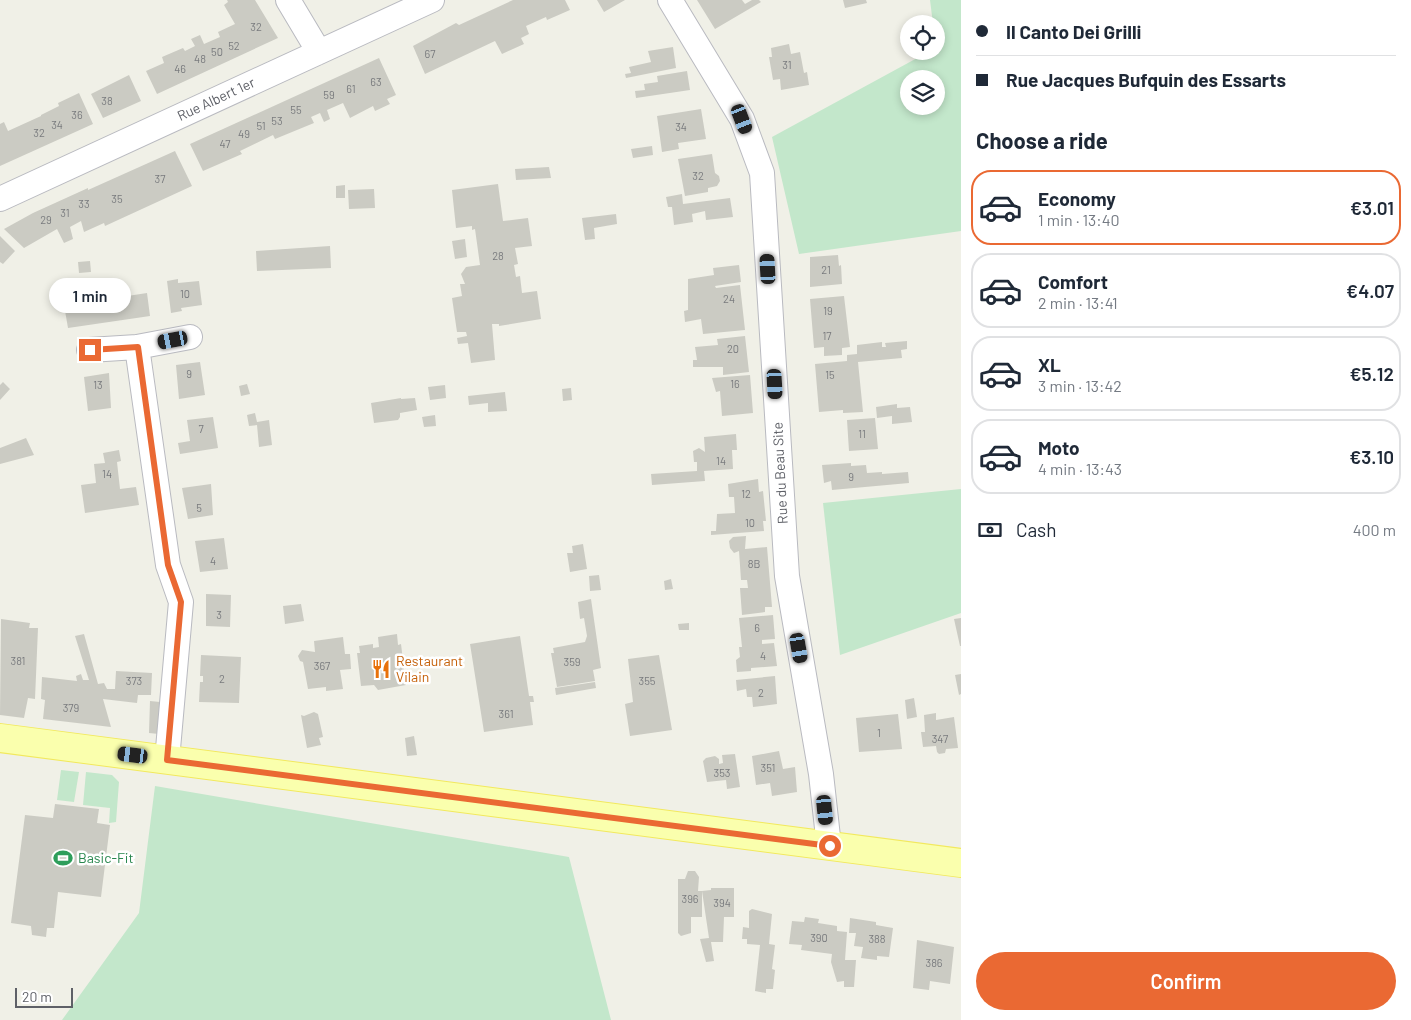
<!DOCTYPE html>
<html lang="en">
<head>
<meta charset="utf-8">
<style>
  :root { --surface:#fff; --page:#f6f6f7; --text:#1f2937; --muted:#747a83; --line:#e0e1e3; --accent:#ea6933 }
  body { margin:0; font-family:Barlow,sans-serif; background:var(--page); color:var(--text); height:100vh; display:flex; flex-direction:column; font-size:19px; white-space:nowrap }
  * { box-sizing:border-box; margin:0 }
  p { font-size:16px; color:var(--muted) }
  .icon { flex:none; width:28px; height:28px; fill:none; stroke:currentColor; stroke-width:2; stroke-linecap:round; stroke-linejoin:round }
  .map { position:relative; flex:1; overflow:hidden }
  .details { display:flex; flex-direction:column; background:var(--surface); width:450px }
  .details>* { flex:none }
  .guide { display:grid; align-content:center; height:110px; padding:0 15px; background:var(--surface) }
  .fabs { position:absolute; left:900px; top:15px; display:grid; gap:10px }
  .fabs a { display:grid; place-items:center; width:45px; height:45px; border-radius:50%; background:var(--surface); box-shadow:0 2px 8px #0003; font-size:25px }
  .scale { position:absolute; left:15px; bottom:12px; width:58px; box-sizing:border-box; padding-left:5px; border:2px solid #5e6067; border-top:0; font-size:14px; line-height:18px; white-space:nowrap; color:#5e6067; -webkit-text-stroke:4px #fff; paint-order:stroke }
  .end { position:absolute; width:22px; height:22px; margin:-11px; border:6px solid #ea6933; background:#fff; box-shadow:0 0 0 2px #fff }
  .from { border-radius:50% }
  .bubble { position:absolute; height:35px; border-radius:18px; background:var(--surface); box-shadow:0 2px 8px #0003; font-size:16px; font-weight:600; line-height:35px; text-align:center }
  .car { position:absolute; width:15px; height:30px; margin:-15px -8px; border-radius:6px; box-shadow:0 0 4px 1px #0007; background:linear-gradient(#222 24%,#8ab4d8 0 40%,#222 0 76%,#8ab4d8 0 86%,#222 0) }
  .guide b { display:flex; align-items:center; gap:18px; height:48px; font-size:19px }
  .guide b+b { border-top:1px solid var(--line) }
  .guide i { width:12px; height:12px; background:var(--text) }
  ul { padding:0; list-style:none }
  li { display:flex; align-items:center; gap:15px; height:75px; margin:0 10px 8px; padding:0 5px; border:2px solid var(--line); border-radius:20px }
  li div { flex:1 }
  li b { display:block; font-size:19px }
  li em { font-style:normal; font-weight:600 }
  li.current { border-color:var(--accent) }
  li>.icon { width:45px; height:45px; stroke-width:1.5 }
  h2 { padding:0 15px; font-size:22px; line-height:60px }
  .pay { display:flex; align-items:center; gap:12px; height:55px; padding:0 15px; font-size:19px }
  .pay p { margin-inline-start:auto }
  .cta { display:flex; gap:10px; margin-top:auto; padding:10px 15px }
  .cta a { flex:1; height:58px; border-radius:30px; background:var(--accent); color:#fff; font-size:20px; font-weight:600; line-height:58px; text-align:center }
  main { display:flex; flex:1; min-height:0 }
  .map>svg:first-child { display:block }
</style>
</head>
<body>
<main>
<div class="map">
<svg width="961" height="1020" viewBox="0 0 961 1020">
  <rect width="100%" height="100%" fill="#f0f0e7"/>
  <path fill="#c3e7cb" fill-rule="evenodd" d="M 930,0 L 961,0 L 961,231 L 799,254 L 772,137 L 930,51 L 936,51 L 936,24 L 933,24 ZM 909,79 L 936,79 L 936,106 L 909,106 Z
    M 961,489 L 961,613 L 840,655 L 823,503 Z
    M 61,770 L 79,772 L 74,802 L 57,800 Z
    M 86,772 L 112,775 L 119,782 L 116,822 L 109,823 L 110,808 L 83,805 Z
    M 155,786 L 569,857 L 611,1020 L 62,1020 L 139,913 Z"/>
  <path fill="#cbcbc3" d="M 227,0 L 255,0 L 278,38 L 157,94 L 146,71 L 164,63 L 162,57 L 183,48 L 185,51 L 195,46 L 191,39 L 200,35 L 204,44 L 220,37 L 218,32 L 235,24 L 224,5 L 228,2 Z
    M 513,0 L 565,0 L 570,10 L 547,20 L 546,17 L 526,26 L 529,34 L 521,38 L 524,44 L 502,54 L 495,41 L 425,74 L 413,46 L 456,23 L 459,25 Z
    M 597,0 L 625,0 L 604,12 Z
    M 697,0 L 742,0 L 745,4 L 752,0 L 759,0 L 761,2 L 715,29 Z
    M 843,0 L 866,0 L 867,3 L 845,8 Z
    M 789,44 L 791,54 L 800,52 L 804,73 L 807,72 L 809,85 L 781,90 L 780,79 L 773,80 L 769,57 L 772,57 L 771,48 Z
    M 673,47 L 676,68 L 626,78 L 625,74 L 631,73 L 629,67 L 651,62 L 648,51 Z
    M 379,58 L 396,95 L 387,99 L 390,104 L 375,111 L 373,106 L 350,118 L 343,103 L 327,110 L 330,119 L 324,122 L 320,113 L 311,117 L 314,123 L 275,139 L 273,135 L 240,151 L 242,154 L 203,171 L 190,144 Z
    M 687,71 L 690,90 L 636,98 L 635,91 L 645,90 L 644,84 L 658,82 L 657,76 Z
    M 129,75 L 141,101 L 103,118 L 91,94 Z
    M 79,93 L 93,124 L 0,166 L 0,124 L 4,122 L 8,131 L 41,116 L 41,115 L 59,106 L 58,103 Z
    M 701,109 L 706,139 L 678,143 L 679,149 L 662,152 L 657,116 Z
    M 652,146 L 653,155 L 633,158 L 631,149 Z
    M 175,151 L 192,186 L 105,226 L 104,223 L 84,232 L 81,221 L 70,227 L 73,239 L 64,243 L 57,229 L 24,248 L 4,229 L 33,213 L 88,188 L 88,190 Z
    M 712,154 L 715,173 L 719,176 L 720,181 L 717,186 L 708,188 L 708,192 L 685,196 L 678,159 Z
    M 549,167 L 551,178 L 516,180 L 515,169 Z
    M 498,184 L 503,221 L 528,218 L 532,246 L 515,248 L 518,264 L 514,265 L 516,277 L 520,276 L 522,293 L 537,291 L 541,319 L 499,326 L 499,324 L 492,324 L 495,360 L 471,363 L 468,343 L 458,344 L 457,338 L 467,336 L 466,332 L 457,332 L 452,298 L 462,296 L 460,284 L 465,284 L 461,274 L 466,267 L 480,265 L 475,229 L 472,230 L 472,226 L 456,228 L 452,190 Z
    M 345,185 L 345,198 L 336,198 L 336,186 Z
    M 374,189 L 375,208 L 349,209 L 348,190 Z
    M 682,194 L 683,204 L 730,198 L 733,217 L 706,220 L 705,211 L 692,214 L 693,222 L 674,225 L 672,207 L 668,207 L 666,197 Z
    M 616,214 L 617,224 L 594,228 L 595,239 L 585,240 L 582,218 Z
    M 0,236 L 15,251 L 3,264 L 0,262 Z
    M 465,239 L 467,257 L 455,259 L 452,241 Z
    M 330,246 L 331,268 L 257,271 L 256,251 Z
    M 838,255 L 839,266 L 841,265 L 842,284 L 810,287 L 810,257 Z
    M 90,261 L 91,272 L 79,273 L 78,262 Z
    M 739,265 L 741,282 L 715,286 L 716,288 L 740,285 L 745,330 L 703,334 L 701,319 L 685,322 L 684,311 L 688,310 L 688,279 L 714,275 L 713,268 Z
    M 178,279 L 178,283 L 199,281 L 202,305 L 181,308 L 182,311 L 171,313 L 167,281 Z
    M 147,293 L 150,316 L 68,328 L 64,305 L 96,301 L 96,304 L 122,301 L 121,297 Z
    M 844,296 L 850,347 L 842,348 L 842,355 L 824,356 L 824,347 L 814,348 L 810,299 Z
    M 745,336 L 749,372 L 723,375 L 723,367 L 693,367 L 693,360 L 697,360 L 695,347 L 718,345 L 717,339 Z
    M 907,341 L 907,349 L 901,350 L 902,358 L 858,362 L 863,412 L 843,413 L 843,410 L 819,412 L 815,364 L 847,361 L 847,355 L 857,354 L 857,345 L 882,342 L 882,347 L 886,347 L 885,343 Z
    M 200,362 L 205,395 L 179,399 L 176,365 Z
    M 109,373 L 111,408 L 88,411 L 84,377 Z
    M 750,375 L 753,413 L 722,416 L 720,391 L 716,392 L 712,378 Z
    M 3,382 L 10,389 L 0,400 L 0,385 Z
    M 247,384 L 250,394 L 241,396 L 239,386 Z
    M 445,385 L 446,398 L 430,400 L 428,387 Z
    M 571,388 L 572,400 L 563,401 L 562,389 Z
    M 505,392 L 507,411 L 488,412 L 488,403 L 469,405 L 468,396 Z
    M 401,398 L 401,399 L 415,398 L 417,410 L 400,413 L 400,417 L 398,420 L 374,423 L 371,403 Z
    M 897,404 L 897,408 L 910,407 L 912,422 L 892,424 L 892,416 L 877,418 L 876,407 Z
    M 255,413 L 257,422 L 269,420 L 272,445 L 259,447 L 257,425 L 249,426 L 247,415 Z
    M 435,415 L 436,426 L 424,427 L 422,417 Z
    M 213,417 L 218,448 L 180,454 L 178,443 L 190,441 L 187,420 Z
    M 875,418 L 878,449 L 849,451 L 847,420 Z
    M 736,434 L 737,450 L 732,450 L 733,469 L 704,471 L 705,481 L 652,485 L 651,474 L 697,471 L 697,462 L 694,462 L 693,451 L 699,448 L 705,452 L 704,437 Z
    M 26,438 L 34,455 L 0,464 L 0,448 Z
    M 119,450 L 121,461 L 117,462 L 120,489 L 136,487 L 139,505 L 85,513 L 81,485 L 96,483 L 94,464 L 105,463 L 103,453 Z
    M 851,463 L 851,466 L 866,465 L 867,473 L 882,472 L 882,474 L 908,472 L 909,483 L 832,490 L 831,481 L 824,483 L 822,465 Z
    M 758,479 L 759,492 L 763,491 L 766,521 L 763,521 L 764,531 L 711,535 L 711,531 L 716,531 L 717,514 L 735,513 L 734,497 L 729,497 L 728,484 Z
    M 211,484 L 213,515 L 188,519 L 182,488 Z
    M 746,536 L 745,549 L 767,547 L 772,607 L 765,607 L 765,612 L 742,615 L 740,588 L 748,588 L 747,580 L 741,580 L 739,551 L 734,553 L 730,548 L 729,541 L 733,537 Z
    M 224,538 L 228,569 L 200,572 L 195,541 Z
    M 583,544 L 587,569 L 570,572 L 567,553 L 573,553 L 572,546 Z
    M 599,575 L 601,590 L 590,591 L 589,576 Z
    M 671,579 L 673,589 L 665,590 L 664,581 Z
    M 206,594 L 231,595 L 230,627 L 206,626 Z
    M 591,599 L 601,668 L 593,670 L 595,681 L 557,687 L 551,653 L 554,653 L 553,648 L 585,642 L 587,636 L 584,618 L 580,619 L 578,602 Z
    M 301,604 L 304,621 L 285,624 L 283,606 Z
    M 773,615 L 775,639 L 762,640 L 762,644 L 774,643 L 777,666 L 751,668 L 751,671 L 737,672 L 736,660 L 740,657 L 739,647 L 742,647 L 739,618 Z
    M 961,618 L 961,646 L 960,646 L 954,619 Z
    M 1,619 L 30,623 L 29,628 L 38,628 L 35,699 L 28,698 L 24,718 L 0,715 Z
    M 689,623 L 689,630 L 679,630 L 678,624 Z
    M 84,634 L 98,684 L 104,683 L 107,689 L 115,689 L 116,671 L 152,673 L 151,695 L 138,695 L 137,703 L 103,699 L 111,727 L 43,719 L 45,700 L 41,699 L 42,677 L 77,681 L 76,676 L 81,674 L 83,680 L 89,680 L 75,636 Z
    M 397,634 L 398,645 L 401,644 L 406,685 L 378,690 L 374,685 L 361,686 L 357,653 L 360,653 L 359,646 L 373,644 L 373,648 L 379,647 L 378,637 Z
    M 520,636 L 529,696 L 533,696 L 534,702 L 530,702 L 533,725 L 484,732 L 470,644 Z
    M 343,637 L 345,654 L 350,654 L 351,669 L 340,670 L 343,689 L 326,691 L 326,687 L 308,689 L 303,662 L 300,661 L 298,656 L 302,650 L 315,652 L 314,641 Z
    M 201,655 L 241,657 L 239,703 L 199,702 L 200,682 L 203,682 L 203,676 L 200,676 Z
    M 659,655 L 672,730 L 630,736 L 625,704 L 633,702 L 628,659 Z
    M 961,674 L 961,694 L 959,695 L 955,675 Z
    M 775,676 L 777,704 L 753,707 L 752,697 L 747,697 L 746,689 L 737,691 L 736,680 Z
    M 595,682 L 596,688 L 556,695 L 555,688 Z
    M 914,698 L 917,717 L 907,719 L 905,700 Z
    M 150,701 L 160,702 L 159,734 L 149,733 Z
    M 314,712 L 318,714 L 323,737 L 319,738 L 321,745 L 307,748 L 301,715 L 304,716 Z
    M 936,713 L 936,720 L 954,717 L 958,748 L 946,749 L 945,753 L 939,754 L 937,752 L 936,746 L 923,747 L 921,732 L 925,732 L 924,715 Z
    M 898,714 L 902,749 L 859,752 L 856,718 Z
    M 414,736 L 417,755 L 407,756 L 405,738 Z
    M 779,751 L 783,769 L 795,767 L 797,792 L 772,796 L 770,783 L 756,785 L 752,756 Z
    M 735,754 L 740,787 L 727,789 L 726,780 L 707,782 L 703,761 L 706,758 L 715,756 L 719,759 L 719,764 L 723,763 L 722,755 Z
    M 55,804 L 99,809 L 97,823 L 110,825 L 101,897 L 58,892 L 54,928 L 47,928 L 46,937 L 32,935 L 31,926 L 11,923 L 25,815 L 53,818 Z
    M 688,871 L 695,871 L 699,877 L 698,891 L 702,891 L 702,917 L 691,917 L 691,933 L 681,936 L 678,933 L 678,879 L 685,879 Z
    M 711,888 L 734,888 L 734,917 L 724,917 L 723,942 L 711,942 L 714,961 L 706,962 L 700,939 L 709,938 L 702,891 L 711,890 Z
    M 752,909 L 772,914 L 769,944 L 775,945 L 772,969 L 775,970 L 773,989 L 766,989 L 766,993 L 755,991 L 760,945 L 747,944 L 747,939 L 742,939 L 743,927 L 749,928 L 749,911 Z
    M 805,917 L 819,919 L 818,923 L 837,926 L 837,931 L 847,932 L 845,960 L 856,960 L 854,987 L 844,987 L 844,981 L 837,982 L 831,962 L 832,954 L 801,950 L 802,945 L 789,944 L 792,921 L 804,922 Z
    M 850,918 L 876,922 L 876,925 L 893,928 L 889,957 L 877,956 L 877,960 L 861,958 L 863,947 L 854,946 L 856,933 L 849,933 Z
    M 917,940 L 954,947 L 950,984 L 930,981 L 929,990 L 913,988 Z"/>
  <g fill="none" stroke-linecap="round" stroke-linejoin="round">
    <g stroke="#b9bac0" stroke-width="26">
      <path id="minor" d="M 288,0 L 319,52
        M 670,0 L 742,119 L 762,173 L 787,576 L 821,774 L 829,846
        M 0,199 L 432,0
        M 137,347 L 168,565 L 181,602 L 167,760
        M 89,350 L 137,347 L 190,337"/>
    </g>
    <g stroke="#f2e95e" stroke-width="30">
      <path id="major" d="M 0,738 L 961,863"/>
    </g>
    <use href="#minor" stroke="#fff" stroke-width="24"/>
    <use href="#major" stroke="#faffad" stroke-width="28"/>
  </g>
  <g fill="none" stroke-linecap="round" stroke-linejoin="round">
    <path stroke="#ea6933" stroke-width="6" d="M 90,350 L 138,347 L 168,565 L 181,602 L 167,760 L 830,846"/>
  </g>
  <defs>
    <g id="restaurant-bare" transform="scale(1.5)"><path d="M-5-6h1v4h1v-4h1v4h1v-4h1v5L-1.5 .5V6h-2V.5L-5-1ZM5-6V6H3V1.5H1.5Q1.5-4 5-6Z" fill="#e8710a" stroke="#fff" stroke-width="2.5" paint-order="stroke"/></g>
    <g id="stadium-bare" transform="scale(1.5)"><path d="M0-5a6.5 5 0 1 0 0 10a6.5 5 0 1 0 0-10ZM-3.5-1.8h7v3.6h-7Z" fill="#2e9e5b" stroke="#fff" stroke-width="2.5" paint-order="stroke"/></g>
  </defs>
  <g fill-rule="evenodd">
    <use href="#restaurant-bare" x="381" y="669"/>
    <use href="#stadium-bare" x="63" y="858"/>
  </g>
  <g text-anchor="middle" stroke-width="5" stroke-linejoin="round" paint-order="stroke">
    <g font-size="11" fill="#797b7e">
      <text x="256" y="31">32</text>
      <text x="234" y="50">52</text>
      <text x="217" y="56">50</text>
      <text x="430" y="58">67</text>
      <text x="200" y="63">48</text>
      <text x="787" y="69">31</text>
      <text x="180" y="73">46</text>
      <text x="376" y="86">63</text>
      <text x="351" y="93">61</text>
      <text x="329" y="99">59</text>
      <text x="107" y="105">38</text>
      <text x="296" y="114">55</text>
      <text x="77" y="119">36</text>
      <text x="277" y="125">53</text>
      <text x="57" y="129">34</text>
      <text x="261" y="130">51</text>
      <text x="681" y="131">34</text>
      <text x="39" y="137">32</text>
      <text x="244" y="138">49</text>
      <text x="225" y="148">47</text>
      <text x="698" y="180">32</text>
      <text x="160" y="183">37</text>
      <text x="117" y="203">35</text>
      <text x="84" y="208">33</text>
      <text x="65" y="217">31</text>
      <text x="46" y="224">29</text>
      <text x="498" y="260">28</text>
      <text x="826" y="274">21</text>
      <text x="185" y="298">10</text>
      <text x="729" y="303">24</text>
      <text x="828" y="315">19</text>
      <text x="827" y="340">17</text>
      <text x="733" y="353">20</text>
      <text x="189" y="378">9</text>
      <text x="830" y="379">15</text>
      <text x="735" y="388">16</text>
      <text x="98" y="389">13</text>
      <text x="201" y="433">7</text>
      <text x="862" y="438">11</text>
      <text x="721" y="465">14</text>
      <text x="107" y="478">14</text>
      <text x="851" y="481">9</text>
      <text x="746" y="498">12</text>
      <text x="199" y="512">5</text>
      <text x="750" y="527">10</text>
      <text x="213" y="565">4</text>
      <text x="754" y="568">8B</text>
      <text x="219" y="619">3</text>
      <text x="757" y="632">6</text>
      <text x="763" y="660">4</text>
      <text x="18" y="665">381</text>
      <text x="572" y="666">359</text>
      <text x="322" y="670">367</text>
      <text x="222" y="683">2</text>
      <text x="134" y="685">373</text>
      <text x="647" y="685">355</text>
      <text x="761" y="697">2</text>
      <text x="71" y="712">379</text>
      <text x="506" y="718">361</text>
      <text x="879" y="737">1</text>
      <text x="940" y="743">347</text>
      <text x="768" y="772">351</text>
      <text x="722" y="777">353</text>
      <text x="690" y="903">396</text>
      <text x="722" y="907">394</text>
      <text x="819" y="942">390</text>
      <text x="877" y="943">388</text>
      <text x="934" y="967">386</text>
    </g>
    <g font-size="14" fill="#5e6067" stroke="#fff">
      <text transform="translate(216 99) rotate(-25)" y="5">Rue Albert 1er</text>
      <text transform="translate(780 473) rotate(-93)" y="5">Rue du Beau Site</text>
    </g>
    <g font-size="14" fill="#c56008" stroke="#fff" text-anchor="start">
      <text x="396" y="666">Restaurant<tspan x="396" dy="16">Vilain</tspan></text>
    </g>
    <g font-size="14" fill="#27864d" stroke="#fff" text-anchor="start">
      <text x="78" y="863">Basic-Fit</text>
    </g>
  </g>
</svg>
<div class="fabs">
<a><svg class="icon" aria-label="locate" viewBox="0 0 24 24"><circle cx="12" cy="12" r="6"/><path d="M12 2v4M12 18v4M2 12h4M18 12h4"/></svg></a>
<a><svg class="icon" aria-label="layers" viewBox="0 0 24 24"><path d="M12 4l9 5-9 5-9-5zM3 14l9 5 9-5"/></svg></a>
</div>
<div class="scale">20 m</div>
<i class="end from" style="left:830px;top:846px"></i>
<i class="end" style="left:90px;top:350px"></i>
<div class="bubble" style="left:49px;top:278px;width:82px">1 min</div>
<i class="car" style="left:742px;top:119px;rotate:159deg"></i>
<i class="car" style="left:768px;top:269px;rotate:357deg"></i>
<i class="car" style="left:173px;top:340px;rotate:259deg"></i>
<i class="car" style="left:775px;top:384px;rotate:177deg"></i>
<i class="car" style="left:799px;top:648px;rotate:170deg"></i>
<i class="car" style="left:133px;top:755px;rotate:277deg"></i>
<i class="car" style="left:825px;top:810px;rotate:174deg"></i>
</div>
<section class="details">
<div class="guide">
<b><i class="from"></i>Il Canto Dei Grilli</b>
<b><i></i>Rue Jacques Bufquin des Essarts</b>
</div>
<h2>Choose a ride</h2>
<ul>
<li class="current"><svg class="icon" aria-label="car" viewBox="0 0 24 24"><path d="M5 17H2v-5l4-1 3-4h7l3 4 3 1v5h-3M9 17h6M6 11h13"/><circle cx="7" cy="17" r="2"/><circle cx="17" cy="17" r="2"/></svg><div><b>Economy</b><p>1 min · 13:40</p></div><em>€3.01</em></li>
<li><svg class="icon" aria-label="car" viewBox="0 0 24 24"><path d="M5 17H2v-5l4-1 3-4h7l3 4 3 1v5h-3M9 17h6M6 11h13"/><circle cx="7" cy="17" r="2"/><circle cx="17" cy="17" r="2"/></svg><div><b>Comfort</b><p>2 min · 13:41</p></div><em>€4.07</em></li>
<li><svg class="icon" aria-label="car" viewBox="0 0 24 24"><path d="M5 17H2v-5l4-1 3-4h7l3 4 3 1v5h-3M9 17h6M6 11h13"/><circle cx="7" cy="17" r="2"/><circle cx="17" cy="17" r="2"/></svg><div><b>XL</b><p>3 min · 13:42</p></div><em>€5.12</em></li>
<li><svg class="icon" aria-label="car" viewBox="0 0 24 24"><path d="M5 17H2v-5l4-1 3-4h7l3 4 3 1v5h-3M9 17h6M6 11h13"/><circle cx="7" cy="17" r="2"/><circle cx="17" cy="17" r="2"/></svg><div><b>Moto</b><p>4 min · 13:43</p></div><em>€3.10</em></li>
</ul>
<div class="pay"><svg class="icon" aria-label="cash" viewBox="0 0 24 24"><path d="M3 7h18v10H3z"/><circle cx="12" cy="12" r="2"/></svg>Cash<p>400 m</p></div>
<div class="cta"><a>Confirm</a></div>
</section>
</main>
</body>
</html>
